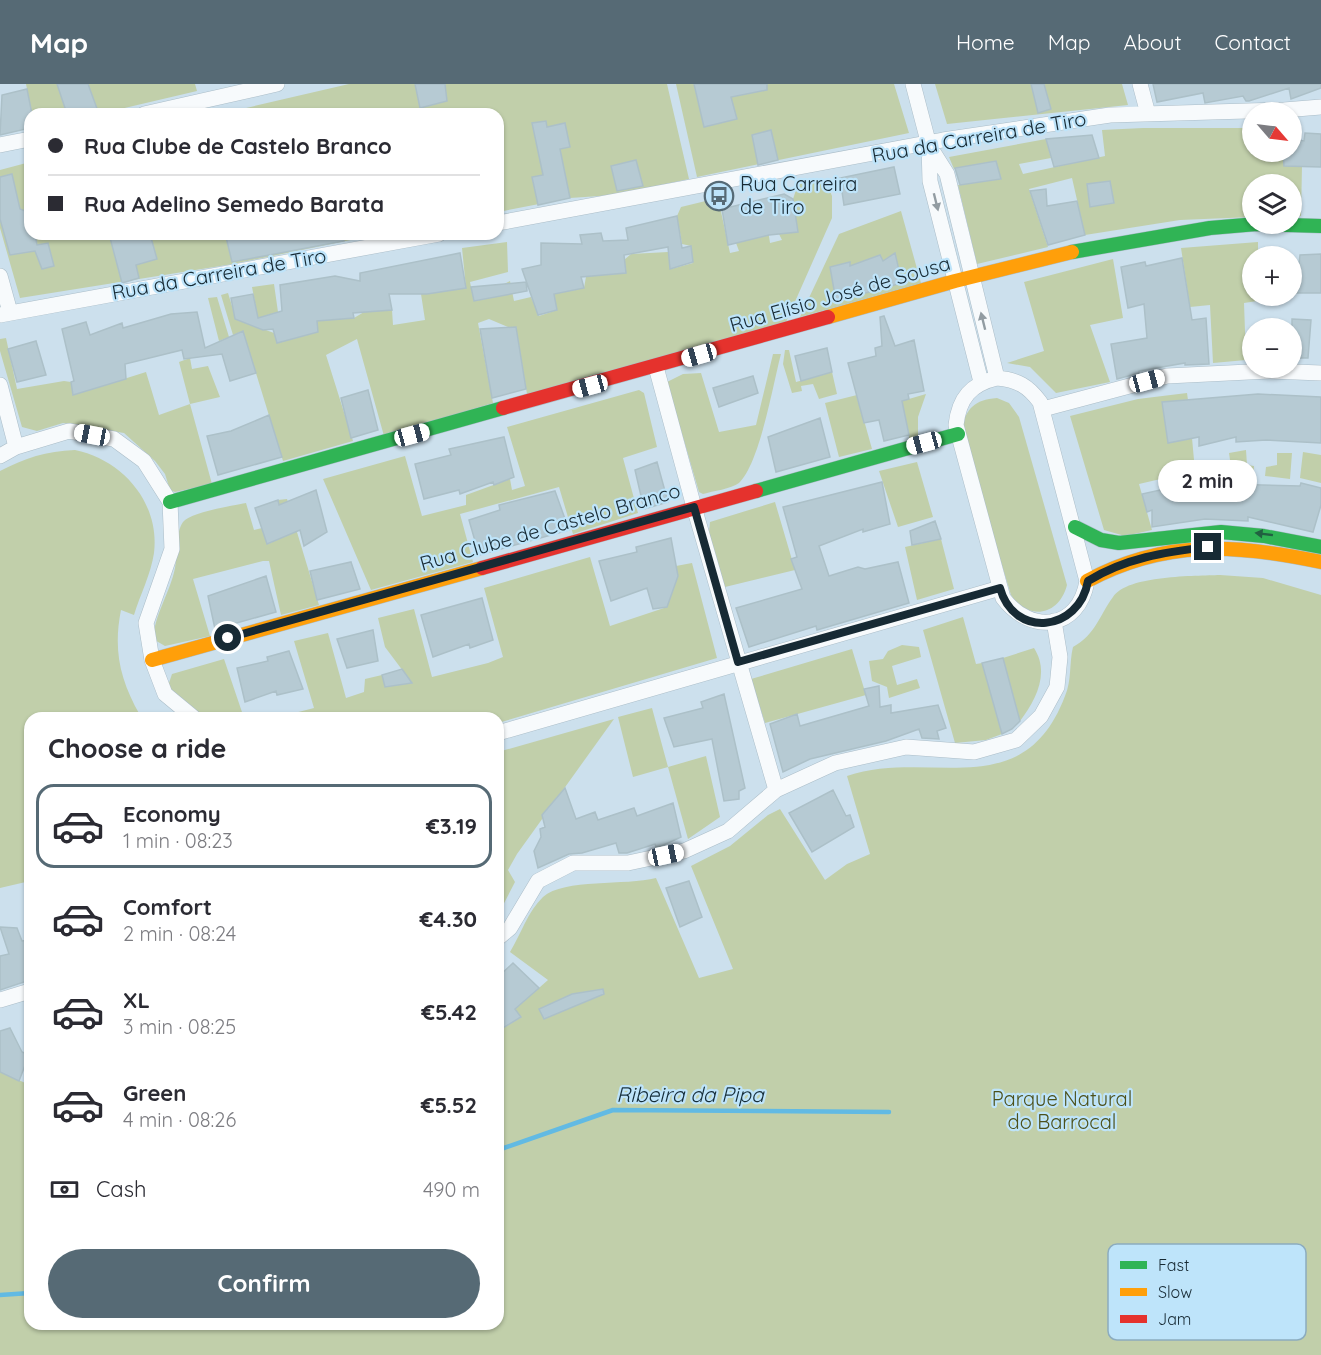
<!DOCTYPE html>
<html lang="en">
<head>
<meta charset="utf-8">
<style>
  :root { --surface:#fff; --page:#f7f7f7; --text:#2b2b33; --muted:#7c7c81; --line:#e1e1e2; --accent:#566a75 }
  body { margin:0; font-family:Quicksand,sans-serif; background:var(--page); color:var(--text); height:100vh; display:flex; flex-direction:column; font-size:22px; white-space:nowrap }
  * { box-sizing:border-box; margin:0 }
  p { font-size:20px; color:var(--muted) }
  .icon { flex:none; width:33px; height:33px; fill:none; stroke:currentColor; stroke-width:2; stroke-linecap:round; stroke-linejoin:round }
  .map { position:relative; flex:1; overflow:hidden }
  .details { position:absolute; left:24px; top:628px; width:480px; height:618px; display:flex; flex-direction:column; background:var(--surface); border-radius:18px; box-shadow:0 2px 4px #0004 }
  .details>* { flex:none }
  .banner { position:absolute; left:24px; top:24px; width:480px; height:132px; border-radius:18px; box-shadow:0 2px 4px #0004; display:grid; align-content:center; height:132px; padding:0 24px; background:var(--surface) }
  .needle { width:39px; rotate:118deg }
  .buttons { position:absolute; left:1242px; top:18px; display:grid; gap:12px }
  .buttons a { display:grid; place-items:center; width:60px; height:60px; border-radius:50%; background:var(--surface); box-shadow:0 2px 4px #0004; font-size:30px }
  .end { position:absolute; width:27px; height:27px; margin:-14px; border:8px solid #172a34; background:#fff; box-shadow:0 0 0 3px #fff }
  .from { border-radius:50% }
  .bubble { position:absolute; height:42px; border-radius:21px; background:var(--surface); box-shadow:0 2px 4px #0004; font-size:20px; font-weight:800; line-height:42px; text-align:center }
  .car { position:absolute; width:18px; height:36px; margin:-18px -9px; border-radius:8px; box-shadow:0 0 4px 2px #0007; background:linear-gradient(#fff 24%,#345 0 40%,#fff 0 76%,#345 0 86%,#fff 0) }
  .banner b { display:flex; align-items:center; gap:21px; height:57px; font-size:22px }
  .banner b+b { border-top:2px solid var(--line) }
  .banner i { width:15px; height:15px; background:var(--text) }
  ul { padding:0; list-style:none }
  li { display:flex; align-items:center; gap:18px; height:84px; margin:0 12px 9px; padding:0 12px; border:3px solid transparent; border-radius:18px }
  li div { flex:1 }
  li b { display:block; font-size:22px }
  li em { font-style:normal; font-weight:800 }
  li.active { border-color:var(--accent) }
  li>.icon { width:54px; height:54px; stroke-width:1.5 }
  h2 { padding:0 24px; font-size:27px; line-height:72px }
  .pay { display:flex; align-items:center; gap:15px; height:66px; padding:0 24px; font-size:22px }
  .pay p { margin-inline-start:auto }
  .button { display:flex; gap:12px; margin-top:auto; padding:12px 24px }
  .button a { flex:1; height:69px; border-radius:36px; background:var(--accent); color:#fff; font-size:24px; font-weight:800; line-height:69px; text-align:center }
  header { display:flex; align-items:center; gap:36px; box-sizing:border-box; height:84px; padding:0 30px; background:var(--accent); color:#fff }
  header strong { font-size:28px }
  nav { display:flex; gap:33px; margin-inline-start:auto; font-size:21px }
  .map>svg:first-child { display:block }
</style>
</head>
<body>
<header>
<strong>Map</strong>
<nav><a>Home</a><a>Map</a><a>About</a><a>Contact</a></nav>
</header>
<div class="map">
<svg width="1321" height="1271" viewBox="0 0 1321 1271">
  <rect width="100%" height="100%" fill="#cce0ed"/>
  <path fill="#c1cfaa" fill-rule="evenodd" d="M 26,0 L 57,0 L 67,30 L 32,30 Z
    M 88,0 L 195,0 L 197,7 L 99,30 Z
    M 349,0 L 667,0 L 689,95 L 614,111 L 570,114 L 498,128 L 498,30 L 220,30 Z
    M 676,0 L 894,0 L 909,49 L 697,93 Z
    M 935,0 L 1122,0 L 1128,21 L 947,40 Z
    M 1143,44 L 1252,44 L 1252,68 L 1261,68 L 1261,72 L 1283,70 L 1284,82 L 1302,82 L 1301,132 L 1292,132 L 1292,100 L 1252,100 L 1252,133 L 1180,136 L 1085,151 L 1072,94 L 1029,105 L 1048,163 L 977,180 L 958,101 L 1001,95 L 996,77 L 954,85 L 949,73 L 1046,55 L 1051,74 L 1019,80 L 1023,90 L 1105,72 L 1102,46 ZM 1110,97 L 1114,119 L 1090,122 L 1087,100 Z
    M 30,78 L 30,150 L 380,150 L 233,180 L 20,214 L 0,144 L 0,86 Z
    M 826,97 L 832,112 L 832,134 L 786,238 L 527,310 L 516,243 L 508,243 L 489,235 L 478,239 L 493,319 L 384,352 L 357,255 L 326,271 L 353,357 L 283,377 L 243,247 L 233,251 L 221,211 L 228,209 L 236,235 L 274,249 L 277,259 L 317,248 L 317,237 L 354,234 L 364,228 L 392,226 L 393,241 L 425,236 L 421,210 L 466,204 L 462,164 L 507,158 L 508,188 L 470,198 L 474,217 L 505,211 L 504,200 L 510,197 L 514,217 L 531,213 L 539,232 L 557,226 L 554,210 L 584,204 L 587,187 L 605,183 L 606,191 L 626,189 L 624,176 L 631,170 L 668,168 L 671,185 L 693,179 L 691,162 L 682,160 L 677,132 L 681,123 L 718,114 L 730,169 L 739,167 L 736,159 L 756,154 L 755,147 L 768,146 L 770,159 L 782,156 L 779,150 L 798,148 L 793,115 L 798,100 Z
    M 901,127 L 921,199 L 800,233 L 839,150 Z
    M 1258,158 L 1258,172 L 1252,172 L 1252,212 L 1257,212 L 1257,217 L 1244,219 L 1246,276 L 1213,279 L 1210,221 L 1190,223 L 1181,164 Z
    M 1113,175 L 1123,234 L 1090,241 L 1110,298 L 1056,309 L 1030,283 L 1007,279 L 1044,267 L 1024,198 Z
    M 274,200 L 278,228 L 258,234 L 252,203 Z
    M 217,213 L 229,253 L 219,257 L 208,214 Z
    M 6,254 L 17,305 L 64,297 L 71,298 L 73,311 L 146,288 L 159,331 L 190,320 L 179,278 L 190,274 L 192,285 L 208,282 L 220,313 L 190,320 L 212,400 L 175,408 L 170,406 L 165,390 L 155,377 L 124,349 L 63,339 L 37,347 L 22,343 L 0,267 L 0,255 Z
    M 785,266 L 789,266 L 796,298 L 832,288 L 837,310 L 819,315 L 813,300 L 801,302 L 802,307 L 792,309 L 783,280 Z
    M 773,270 L 781,270 C 773,300 760,379 739,399 C 731,405 713,407 703,410 L 699,408 L 667,298 L 683,290 L 701,289 L 719,348 L 756,341 Z
    M 639,306 L 644,309 L 657,363 L 623,374 L 638,429 L 573,450 L 559,403 L 460,430 L 473,478 L 371,506 L 323,395 L 405,372 L 422,432 L 466,421 L 466,411 L 510,395 L 512,406 L 525,402 L 507,343 Z
    M 1187,309 L 1188,316 L 1169,359 L 1192,354 L 1195,387 L 1139,400 L 1152,446 L 1125,452 L 1104,446 L 1070,332 L 1138,315 Z
    M 926,310 L 918,333 L 918,353 L 910,358 L 902,317 Z
    M 857,311 L 872,365 L 839,373 L 825,319 Z
    M 997,314 L 1009,319 L 1019,333 L 1067,501 C 1059,532 1028,537 1011,511 L 961,345 C 967,324 974,316 997,314 Z
    M 75,366 C 123,376 160,419 154,469 C 151,490 140,511 134,531 L 121,526 C 113,566 120,596 140,631 L 148,634 L 30,634 L 30,797 L 0,804 L 0,387 C 25,374 46,367 75,366 Z
    M 1246,366 L 1247,381 L 1254,382 L 1253,394 L 1225,392 L 1225,383 L 1231,383 L 1229,369 Z
    M 1303,368 L 1321,371 L 1321,399 L 1300,394 Z
    M 1277,369 L 1292,369 L 1290,395 L 1265,392 L 1266,383 L 1277,381 Z
    M 917,378 L 933,433 L 898,443 L 879,387 Z
    M 287,415 L 319,521 L 281,531 L 269,477 L 263,477 L 193,495 L 210,552 L 165,562 L 153,555 C 155,529 170,509 175,484 C 178,470 175,450 183,438 C 191,428 232,422 246,419 L 254,446 L 262,444 L 268,460 L 287,451 L 278,416 Z
    M 775,418 L 795,486 L 725,503 L 709,449 L 710,438 Z
    M 941,455 L 954,505 L 917,516 L 905,463 Z
    M 590,473 L 610,542 L 667,523 L 676,482 L 692,479 L 717,574 L 498,639 L 498,634 L 275,634 L 314,624 L 294,557 L 328,549 L 346,614 L 364,608 L 365,595 L 382,591 L 385,603 L 412,599 L 385,563 L 378,534 L 414,525 L 432,593 L 488,579 L 503,573 L 484,504 Z
    M 1220,491 L 1263,494 L 1321,511 L 1321,1271 L 0,1271 L 0,988 L 30,1001 L 30,1240 L 498,1240 L 498,947 L 520,934 L 515,925 L 548,896 L 510,868 C 521,850 528,827 543,813 C 564,794 626,802 656,794 L 699,894 L 733,885 L 691,782 L 730,762 L 768,731 L 780,725 L 825,796 L 847,780 L 870,770 L 847,692 C 929,664 1023,723 1065,612 C 1072,596 1069,579 1073,563 C 1096,550 1099,532 1113,513 C 1127,491 1196,492 1220,491 Z
    M 963,533 L 976,580 L 982,579 L 1002,650 L 986,656 L 955,659 L 923,546 Z
    M 902,561 L 919,563 L 921,573 L 892,582 L 897,601 L 917,595 L 920,604 L 889,614 L 887,603 L 872,597 L 869,577 L 883,575 L 888,567 Z
    M 1034,564 C 1050,589 1036,616 1020,637 L 1003,574 Z
    M 852,565 L 866,611 L 765,639 L 751,595 Z
    M 224,575 L 244,634 L 207,634 L 171,608 L 169,599 L 172,590 Z
    M 652,624 L 668,683 L 706,672 L 720,733 L 688,755 L 668,683 L 633,693 L 618,633 Z
    M 614,635 L 517,770 L 508,786 L 515,798 L 498,831 L 498,668 Z"/>
  <g fill="none" stroke-linecap="round" stroke-linejoin="round">
    <path stroke="#62bae3" stroke-width="4.5" d="M 498,1066 L 613,1026 L 889,1028
      M 0,1211 L 30,1209"/>
  </g>
  <path fill="#b6cad3" stroke="#acc0c8" stroke-width="1.5" d="M 57,0 L 88,0 L 99,30 L 67,30 Z
    M 415,0 L 445,0 L 447,17 L 420,24 Z
    M 694,0 L 767,0 L 767,6 L 731,13 L 737,35 L 704,43 Z
    M 1031,0 L 1044,0 L 1051,25 L 1038,29 Z
    M 1153,0 L 1321,0 L 1321,4 L 1291,15 L 1289,4 L 1249,17 L 1246,17 L 1243,12 L 1205,19 L 1203,9 L 1157,18 Z
    M 27,5 L 32,30 L 30,30 L 30,44 L 0,51 L 2,11 Z
    M 546,37 L 547,43 L 565,39 L 570,63 L 560,65 L 570,114 L 538,121 L 532,93 L 543,91 L 532,39 Z
    M 771,46 L 778,76 L 758,81 L 752,51 Z
    M 1305,49 L 1321,50 L 1321,83 L 1284,82 L 1283,68 L 1292,68 L 1292,55 L 1304,57 Z
    M 1092,51 L 1099,74 L 1054,83 L 1046,55 Z
    M 636,76 L 643,102 L 617,107 L 611,82 Z
    M 996,77 L 1001,95 L 960,101 L 955,84 Z
    M 894,83 L 900,110 L 844,121 L 840,94 Z
    M 12,90 L 20,125 L 30,129 L 30,150 L 35,150 L 37,161 L 48,159 L 54,182 L 42,185 L 35,167 L 10,171 L 0,135 L 0,93 Z
    M 1110,97 L 1114,119 L 1090,123 L 1087,100 Z
    M 1046,105 L 1047,122 L 1077,117 L 1085,151 L 1048,161 L 1030,107 Z
    M 784,110 L 793,115 L 798,148 L 769,151 L 728,161 L 722,125 Z
    M 677,132 L 682,164 L 691,162 L 693,178 L 670,185 L 668,163 L 624,171 L 626,189 L 581,193 L 584,204 L 554,210 L 557,226 L 538,231 L 522,185 L 541,181 L 541,159 L 582,160 L 580,151 L 601,149 L 603,157 L 628,156 L 626,144 Z
    M 109,150 L 150,150 L 157,175 L 136,181 L 139,194 L 122,199 Z
    M 238,150 L 344,150 L 344,157 L 232,178 L 226,153 Z
    M 460,169 L 466,204 L 427,210 L 389,210 L 392,226 L 353,229 L 354,234 L 317,237 L 318,248 L 277,259 L 273,245 L 263,246 L 235,235 L 231,214 L 253,210 L 258,234 L 282,227 L 280,201 L 335,192 L 360,197 L 360,189 Z
    M 895,169 L 902,199 L 836,217 L 830,183 L 850,178 L 850,182 L 880,171 L 883,177 Z
    M 1321,170 L 1321,209 L 1296,209 L 1300,171 Z
    M 1182,174 L 1192,236 L 1206,234 L 1209,280 L 1185,281 L 1185,279 L 1139,287 L 1139,289 L 1117,295 L 1111,260 L 1147,254 L 1144,220 L 1128,224 L 1121,183 L 1145,178 L 1146,182 Z
    M 526,198 L 527,207 L 474,217 L 471,203 Z
    M 197,228 L 205,264 L 243,247 L 256,289 L 230,297 L 222,270 L 184,275 L 182,266 L 125,280 L 126,295 L 73,311 L 71,298 L 74,297 L 62,245 L 86,238 L 90,251 L 122,239 L 123,244 L 171,230 Z
    M 884,232 L 895,262 L 914,256 L 924,307 L 908,310 L 909,315 L 902,317 L 909,351 L 884,357 L 879,336 L 864,339 L 848,279 L 876,272 L 875,264 L 882,262 L 880,233 Z
    M 1292,235 L 1311,236 L 1308,274 L 1292,274 Z
    M 516,243 L 526,305 L 492,314 L 480,245 Z
    M 36,257 L 46,291 L 17,298 L 8,265 Z
    M 827,264 L 832,288 L 801,297 L 795,272 Z
    M 753,292 L 758,309 L 719,323 L 713,304 Z
    M 368,306 L 378,346 L 351,354 L 341,314 Z
    M 1258,310 L 1321,313 L 1321,359 L 1266,356 L 1236,358 L 1236,353 L 1199,362 L 1199,353 L 1168,359 L 1162,318 Z
    M 269,331 L 282,373 L 218,391 L 207,352 L 231,347 Z
    M 820,334 L 830,373 L 776,388 L 768,353 Z
    M 504,353 L 514,393 L 494,401 L 493,398 L 460,410 L 459,406 L 424,415 L 415,380 L 451,371 L 449,365 Z
    M 657,378 L 668,418 L 644,425 L 635,386 Z
    M 882,398 L 890,440 L 863,448 L 863,445 L 819,462 L 829,492 L 858,483 L 865,485 L 898,478 L 909,519 L 817,546 L 816,542 L 749,563 L 736,524 L 802,505 L 791,475 L 797,473 L 783,423 Z
    M 1301,399 L 1321,404 L 1321,421 L 1313,448 L 1248,433 L 1248,437 L 1205,435 L 1152,443 L 1152,426 L 1147,428 L 1142,410 L 1183,401 L 1226,404 L 1226,400 L 1300,402 Z
    M 316,406 L 327,448 L 304,462 L 300,446 L 267,460 L 255,424 L 278,416 L 279,421 Z
    M 555,407 L 569,446 L 479,471 L 469,436 L 500,426 L 499,421 Z
    M 935,437 L 941,455 L 912,461 L 910,447 Z
    M 671,454 L 678,492 L 667,523 L 653,525 L 647,504 L 611,517 L 599,477 L 637,468 L 636,463 Z
    M 351,478 L 360,505 L 317,516 L 310,487 Z
    M 266,492 L 276,528 L 215,545 L 208,512 Z
    M 482,514 L 493,556 L 470,564 L 469,560 L 433,573 L 421,531 Z
    M 373,546 L 378,577 L 347,584 L 337,555 Z
    M 289,567 L 303,605 L 277,611 L 276,607 L 245,618 L 237,584 L 268,577 L 267,573 Z
    M 1003,574 L 1020,637 L 1012,645 L 1002,650 L 982,579 Z
    M 402,585 L 412,599 L 385,603 L 382,591 Z
    M 879,602 L 880,623 L 891,621 L 891,629 L 938,621 L 946,644 L 937,647 L 939,655 L 922,654 L 919,645 L 886,657 L 810,675 L 783,688 L 770,640 L 797,630 L 800,642 L 869,622 L 864,605 Z
    M 724,610 L 745,704 L 739,707 L 739,715 L 724,717 L 712,655 L 674,663 L 664,634 L 703,624 L 701,618 Z
    M 565,704 L 576,735 L 595,728 L 598,736 L 634,724 L 637,732 L 673,719 L 681,753 L 661,762 L 656,763 L 655,760 L 627,769 L 619,769 L 616,759 L 582,769 L 569,770 L 538,784 L 534,767 L 541,753 L 540,745 L 545,743 L 542,731 Z
    M 833,706 L 846,732 L 850,731 L 854,743 L 812,768 L 789,729 Z
    M 689,797 L 702,833 L 680,843 L 666,804 Z
    M 0,843 L 17,844 L 22,857 L 30,856 L 30,896 L 0,906 L 0,872 L 9,870 Z
    M 513,879 L 539,904 L 515,925 L 521,933 L 498,947 L 498,893 Z
    M 603,905 L 604,910 L 544,935 L 539,925 L 572,910 Z
    M 10,944 L 22,968 L 29,971 L 19,997 L 0,988 L 0,947 Z"/>
  <g fill="none" stroke-linecap="round" stroke-linejoin="round">
    <g stroke="#abbdc8" stroke-width="16">
      <path id="street" d="M 913,0 L 929,61 L 930,97 L 981,298
        M 1140,0 L 1148,30
        M 144,30 L 277,0
        M 0,61 L 30,55
        M 930,63 L 947,90 L 997,294
        M 498,139 L 943,56 L 1110,31 L 1284,26 L 1321,23
        M 0,192 L 10,228
        M 0,231 L 439,150
        M 656,283 L 694,423 L 776,706
        M 997,294 C 1018,296 1028,302 1040,318 L 1087,497 C 1079,546 1031,551 1003,514 L 956,341 C 959,314 971,300 997,294 Z
        M 0,301 L 16,363
        M 1043,325 L 1167,292 L 1269,287 L 1321,289
        M 0,372 L 16,363 L 69,347 L 114,355 L 144,377 L 170,418 L 172,465 L 146,539 L 152,576 L 165,610 L 194,634
        M 498,649 L 1000,504
        M 498,854 L 510,844 L 538,797 L 573,779 L 628,779 L 684,767 L 728,747 L 776,706 L 835,679 L 906,663 L 974,668 L 1016,656 L 1041,632 L 1057,603 L 1060,573 L 1054,537
        M 0,916 L 30,907"/>
    </g>
    <g stroke="#abbdc8" stroke-width="15">
      <path id="fast" d="M 1072,168 L 1210,144 L 1257,140 L 1321,142
        M 756,407 L 958,350
        M 170,418 L 503,324
        M 1075,443 L 1101,456 L 1119,459 L 1221,448 L 1264,452 L 1321,463"/>
    </g>
    <g stroke="#abbdc8" stroke-width="15">
      <path id="slow" d="M 828,233 L 955,197 L 1072,168
        M 1087,497 C 1165,455 1236,460 1321,478
        M 152,576 L 482,484"/>
    </g>
    <g stroke="#abbdc8" stroke-width="15">
      <path id="jam" d="M 503,324 L 828,233
        M 482,484 L 756,407"/>
    </g>
    <use href="#street" stroke="#f7fafc" stroke-width="15"/>
    <use href="#fast" stroke="#30b455" stroke-width="14"/>
    <use href="#slow" stroke="#ff9f0a" stroke-width="14"/>
    <use href="#jam" stroke="#e5322d" stroke-width="14"/>
  </g>
  <defs><path id="oneway-solid" d="M-6-.8H1V-3.2L6.5 0L1 3.2V.8H-6Z" transform="scale(1.5)"/></defs>
  <g fill="#929ca2">
    <use href="#oneway-solid" transform="translate(936 118) rotate(76)"/>
    <use href="#oneway-solid" transform="translate(983 237) rotate(-104)"/>
  </g>
  <use fill="#216141" href="#oneway-solid" transform="translate(1264 450) rotate(-173)"/>
  <g fill="none" stroke-linecap="round" stroke-linejoin="round">
    <path stroke="#172a34" stroke-width="8" d="M 228,554 L 694,423 L 738,578 L 1000,504 C 1014,555 1079,548 1088,497 C 1125,474 1165,468 1208,463"/>
  </g>
  <defs>
    <g id="bus-ring" transform="scale(1.5)"><circle r="9.5" fill="#bee4fa" stroke="#566a75" stroke-width="1.5"/><path d="M-5-6H5V4H4V6H2V4H-2V6H-4V4H-5ZM-3.5-4V0h7V-4ZM-3.5 1.2v1.5H-2V1.2ZM2 1.2v1.5H3.5V1.2Z" fill="#566a75"/></g>
  </defs>
  <g fill-rule="evenodd">
    <use href="#bus-ring" x="719" y="112"/>
  </g>
  <g text-anchor="middle" stroke-width="4.5" stroke-linejoin="round" paint-order="stroke">
    <g font-size="20" fill="#172a34" stroke="#bee4fa">
      <text transform="translate(979 53) rotate(-10)" y="7">Rua da Carreira de Tiro</text>
      <text transform="translate(219 190) rotate(-10)" y="7">Rua da Carreira de Tiro</text>
      <text transform="translate(840 210) rotate(-16)" y="7">Rua Elísio José de Sousa</text>
      <text transform="translate(550 443) rotate(-16)" y="7">Rua Clube de Castelo Branco</text>
    </g>
    <g font-size="20" fill="#172a34" stroke="#bee4fa" text-anchor="start">
      <text x="740" y="107">Rua Carreira<tspan x="740" dy="23">de Tiro</tspan></text>
    </g>
    <g font-size="20" fill="#4c501a" stroke="#bee4fa">
      <text x="1062" y="1022">Parque Natural<tspan x="1062" dy="23">do Barrocal</tspan></text>
    </g>
    <g font-size="21" font-style="italic" fill="#152d39" stroke="#bee4fa">
      <text x="690" y="1018">Ribeira da Pipa</text>
    </g>
  </g>
  <rect x="1108" y="1160" width="198" height="96" rx="9" fill="#bee4fa" stroke="#8cacbf" stroke-width="1.5"/>
  <rect x="1120" y="1177" width="27" height="8" fill="#30b455"/>
  <rect x="1120" y="1204" width="27" height="8" fill="#ff9f0a"/>
  <rect x="1120" y="1231" width="27" height="8" fill="#e5322d"/>
  <g font-size="16" fill="#172a34">
    <text x="1158" y="1187">Fast</text>
    <text x="1158" y="1214">Slow</text>
    <text x="1158" y="1241">Jam</text>
  </g>
</svg>
<div class="buttons">
<a><svg class="needle" viewBox="-14 -14 28 28"><path d="M0-13l5 13h-10z" fill="#e53935"/><path d="M0 13l5-13h-10z" fill="#7c7c81"/></svg></a>
<a><svg class="icon" aria-label="layers" viewBox="0 0 24 24"><path d="M12 4l9 5-9 5-9-5zM3 14l9 5 9-5"/></svg></a>
<a>+</a>
<a>−</a>
</div>
<i class="end from" style="left:228px;top:554px"></i>
<i class="end" style="left:1208px;top:463px"></i>
<div class="bubble" style="left:1158px;top:376px;width:99px">2 min</div>
<i class="car" style="left:699px;top:271px;rotate:254deg"></i>
<i class="car" style="left:1147px;top:297px;rotate:75deg"></i>
<i class="car" style="left:590px;top:302px;rotate:255deg"></i>
<i class="car" style="left:92px;top:351px;rotate:281deg"></i>
<i class="car" style="left:412px;top:351px;rotate:75deg"></i>
<i class="car" style="left:924px;top:359px;rotate:255deg"></i>
<i class="car" style="left:666px;top:771px;rotate:78deg"></i>
<div class="banner">
<b><i class="from"></i>Rua Clube de Castelo Branco</b>
<b><i></i>Rua Adelino Semedo Barata</b>
</div>
<section class="details">
<h2>Choose a ride</h2>
<ul>
<li class="active"><svg class="icon" aria-label="car" viewBox="0 0 24 24"><path d="M5 17H2v-5l4-1 3-4h7l3 4 3 1v5h-3M9 17h6M6 11h13"/><circle cx="7" cy="17" r="2"/><circle cx="17" cy="17" r="2"/></svg><div><b>Economy</b><p>1 min · 08:23</p></div><em>€3.19</em></li>
<li><svg class="icon" aria-label="car" viewBox="0 0 24 24"><path d="M5 17H2v-5l4-1 3-4h7l3 4 3 1v5h-3M9 17h6M6 11h13"/><circle cx="7" cy="17" r="2"/><circle cx="17" cy="17" r="2"/></svg><div><b>Comfort</b><p>2 min · 08:24</p></div><em>€4.30</em></li>
<li><svg class="icon" aria-label="car" viewBox="0 0 24 24"><path d="M5 17H2v-5l4-1 3-4h7l3 4 3 1v5h-3M9 17h6M6 11h13"/><circle cx="7" cy="17" r="2"/><circle cx="17" cy="17" r="2"/></svg><div><b>XL</b><p>3 min · 08:25</p></div><em>€5.42</em></li>
<li><svg class="icon" aria-label="car" viewBox="0 0 24 24"><path d="M5 17H2v-5l4-1 3-4h7l3 4 3 1v5h-3M9 17h6M6 11h13"/><circle cx="7" cy="17" r="2"/><circle cx="17" cy="17" r="2"/></svg><div><b>Green</b><p>4 min · 08:26</p></div><em>€5.52</em></li>
</ul>
<div class="pay"><svg class="icon" aria-label="cash" viewBox="0 0 24 24"><path d="M3 7h18v10H3z"/><circle cx="12" cy="12" r="2"/></svg>Cash<p>490 m</p></div>
<div class="button"><a>Confirm</a></div>
</section>
</div>
</body>
</html>
